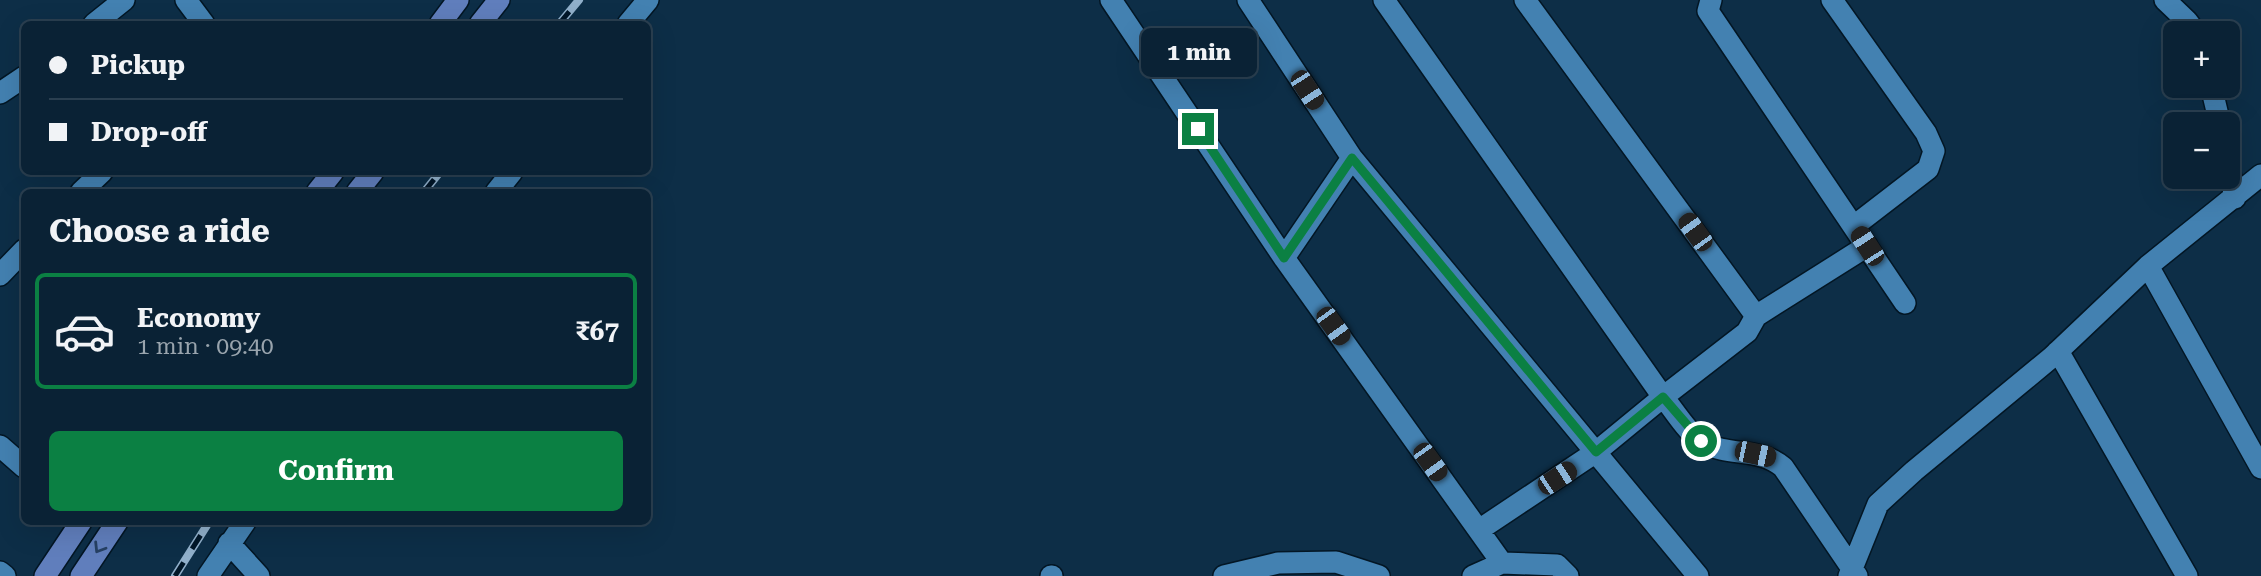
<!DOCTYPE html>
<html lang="en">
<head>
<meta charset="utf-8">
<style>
  :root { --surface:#0a2235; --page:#132a3d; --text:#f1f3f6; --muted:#99a4ad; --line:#2a3f50; --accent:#0b8043 }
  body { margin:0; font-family:"Roboto Serif",serif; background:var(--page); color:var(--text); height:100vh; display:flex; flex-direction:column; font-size:26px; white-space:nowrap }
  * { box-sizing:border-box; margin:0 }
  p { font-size:23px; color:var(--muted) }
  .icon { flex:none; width:38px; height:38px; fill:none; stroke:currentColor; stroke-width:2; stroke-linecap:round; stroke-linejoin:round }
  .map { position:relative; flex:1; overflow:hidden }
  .panel { position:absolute; left:21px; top:189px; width:630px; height:336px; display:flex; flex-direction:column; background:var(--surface); border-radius:10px; box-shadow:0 7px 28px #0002,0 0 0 2px var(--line) }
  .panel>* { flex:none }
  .top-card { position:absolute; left:21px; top:21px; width:630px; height:154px; border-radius:10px; box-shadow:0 7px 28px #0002,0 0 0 2px var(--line); display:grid; align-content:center; height:154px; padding:0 28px; background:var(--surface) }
  .tools { position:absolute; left:2163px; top:21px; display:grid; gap:14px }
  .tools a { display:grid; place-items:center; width:77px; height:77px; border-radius:10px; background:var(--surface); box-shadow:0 7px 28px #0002,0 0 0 2px var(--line); font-size:35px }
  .end { position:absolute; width:32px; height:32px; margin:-16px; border:9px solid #0b8043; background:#fff; box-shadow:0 0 0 4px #fff }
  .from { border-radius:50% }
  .bubble { position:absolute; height:49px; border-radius:10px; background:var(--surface); box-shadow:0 7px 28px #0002,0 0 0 2px var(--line); font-size:23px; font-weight:700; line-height:49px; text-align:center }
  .car { position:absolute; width:21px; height:42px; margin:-21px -10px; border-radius:9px; box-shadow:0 0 5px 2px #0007; background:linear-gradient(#222 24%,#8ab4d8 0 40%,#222 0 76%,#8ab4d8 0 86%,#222 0) }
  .top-card b { display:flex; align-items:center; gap:24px; height:66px; font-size:26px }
  .top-card b+b { border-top:2px solid var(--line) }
  .top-card i { width:18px; height:18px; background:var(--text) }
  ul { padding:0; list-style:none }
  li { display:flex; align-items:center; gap:21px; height:116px; margin:0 14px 10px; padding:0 14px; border:4px solid transparent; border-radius:10px }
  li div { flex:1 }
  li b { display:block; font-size:26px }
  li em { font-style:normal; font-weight:700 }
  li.active { border-color:var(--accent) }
  li>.icon { width:63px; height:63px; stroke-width:1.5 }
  h2 { padding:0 28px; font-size:32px; line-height:84px }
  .button { display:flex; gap:14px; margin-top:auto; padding:14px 28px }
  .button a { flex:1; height:80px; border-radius:10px; background:var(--accent); color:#fff; font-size:28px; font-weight:700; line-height:80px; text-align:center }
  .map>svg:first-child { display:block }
</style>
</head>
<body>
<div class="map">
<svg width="2261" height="576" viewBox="0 0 2261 576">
  <rect width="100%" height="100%" fill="#0d2e47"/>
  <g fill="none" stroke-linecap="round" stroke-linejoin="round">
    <g stroke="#031624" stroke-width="24">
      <path id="street" d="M 186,0 L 204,24
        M 1111,0 L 1284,258 L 1502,563
        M 1248,0 L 1352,158 L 1284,258
        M 1384,0 L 1663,397 C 1675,411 1687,433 1704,443 C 1730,457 1759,447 1783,467 L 1857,576
        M 1711,0 L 1708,11 L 1905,303
        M 1832,0 L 1926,133 L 1934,151 L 1928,169 L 1854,226
        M 2165,0 L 2187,21 L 2196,33
        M 94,24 L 124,0
        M 628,24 L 648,0
        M 2211,86 L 2220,124
        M 0,93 L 24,77
        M 1352,158 L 1698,576
        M 2228,163 L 2235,198
        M 81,192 L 102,172
        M 496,192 L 512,172
        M 2148,266 L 2261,468
        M 0,275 L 24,250
        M 1756,316 L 1867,246
        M 2058,351 L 2187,576
        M 0,446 L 24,467
        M 1479,530 L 1596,452 L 1663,397 L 1747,332 L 1756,316 L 1525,0
        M 229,543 L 259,576
        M 0,572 L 5,576
        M 208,576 L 245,522
        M 1051,576 L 1052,576
        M 1224,576 L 1278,563 L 1336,562 L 1379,576
        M 1473,576 L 1502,563 L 1557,565 L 1568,576
        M 1849,576 L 1878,504 L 1914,471 L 2052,357 L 2148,266 L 2261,175"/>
    </g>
    <g stroke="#031624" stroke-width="24">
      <path id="secondary" d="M 440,24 L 458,0
        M 480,24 L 499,0
        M 317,192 L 333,172
        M 357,192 L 373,172
        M 45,576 L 81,522
        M 81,576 L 117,522"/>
    </g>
    <use href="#street" stroke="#4381b1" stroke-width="21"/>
    <use href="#secondary" stroke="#607ebc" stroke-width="21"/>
    <g stroke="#90afca" stroke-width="8">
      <path id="rail" d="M 559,24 L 579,0
        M 424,192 L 440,172
        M 175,576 L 209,522"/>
    </g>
    <use href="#rail" stroke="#001628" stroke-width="5" stroke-dasharray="16" stroke-linecap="butt"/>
  </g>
  <defs><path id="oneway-chevron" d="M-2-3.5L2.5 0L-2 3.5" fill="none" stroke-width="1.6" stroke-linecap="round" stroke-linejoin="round" transform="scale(1.75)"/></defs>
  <use stroke="#264063" href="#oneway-chevron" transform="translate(99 548) rotate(122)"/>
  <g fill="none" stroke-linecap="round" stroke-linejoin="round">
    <path stroke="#0b8043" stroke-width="9" d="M 1198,129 L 1284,258 L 1352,158 L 1596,452 L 1663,397 L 1701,441"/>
  </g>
</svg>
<div class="tools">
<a>+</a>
<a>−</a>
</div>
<i class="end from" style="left:1701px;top:441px"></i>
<i class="end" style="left:1198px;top:129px"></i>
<div class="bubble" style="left:1141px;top:28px;width:116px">1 min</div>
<i class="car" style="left:1307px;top:90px;rotate:147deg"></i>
<i class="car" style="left:1695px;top:232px;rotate:324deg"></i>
<i class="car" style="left:1867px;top:246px;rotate:327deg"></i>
<i class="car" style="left:1333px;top:326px;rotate:144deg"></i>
<i class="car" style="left:1755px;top:454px;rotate:102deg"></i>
<i class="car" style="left:1430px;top:462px;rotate:144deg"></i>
<i class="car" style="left:1557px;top:478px;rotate:57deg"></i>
<div class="top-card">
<b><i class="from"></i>Pickup</b>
<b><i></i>Drop-off</b>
</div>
<section class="panel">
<h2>Choose a ride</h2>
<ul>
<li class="active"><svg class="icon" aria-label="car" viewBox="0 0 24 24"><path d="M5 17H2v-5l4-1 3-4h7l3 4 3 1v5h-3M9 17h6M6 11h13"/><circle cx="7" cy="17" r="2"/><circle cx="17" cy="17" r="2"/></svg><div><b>Economy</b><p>1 min · 09:40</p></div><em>₹67</em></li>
</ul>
<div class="button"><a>Confirm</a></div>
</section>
</div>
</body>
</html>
